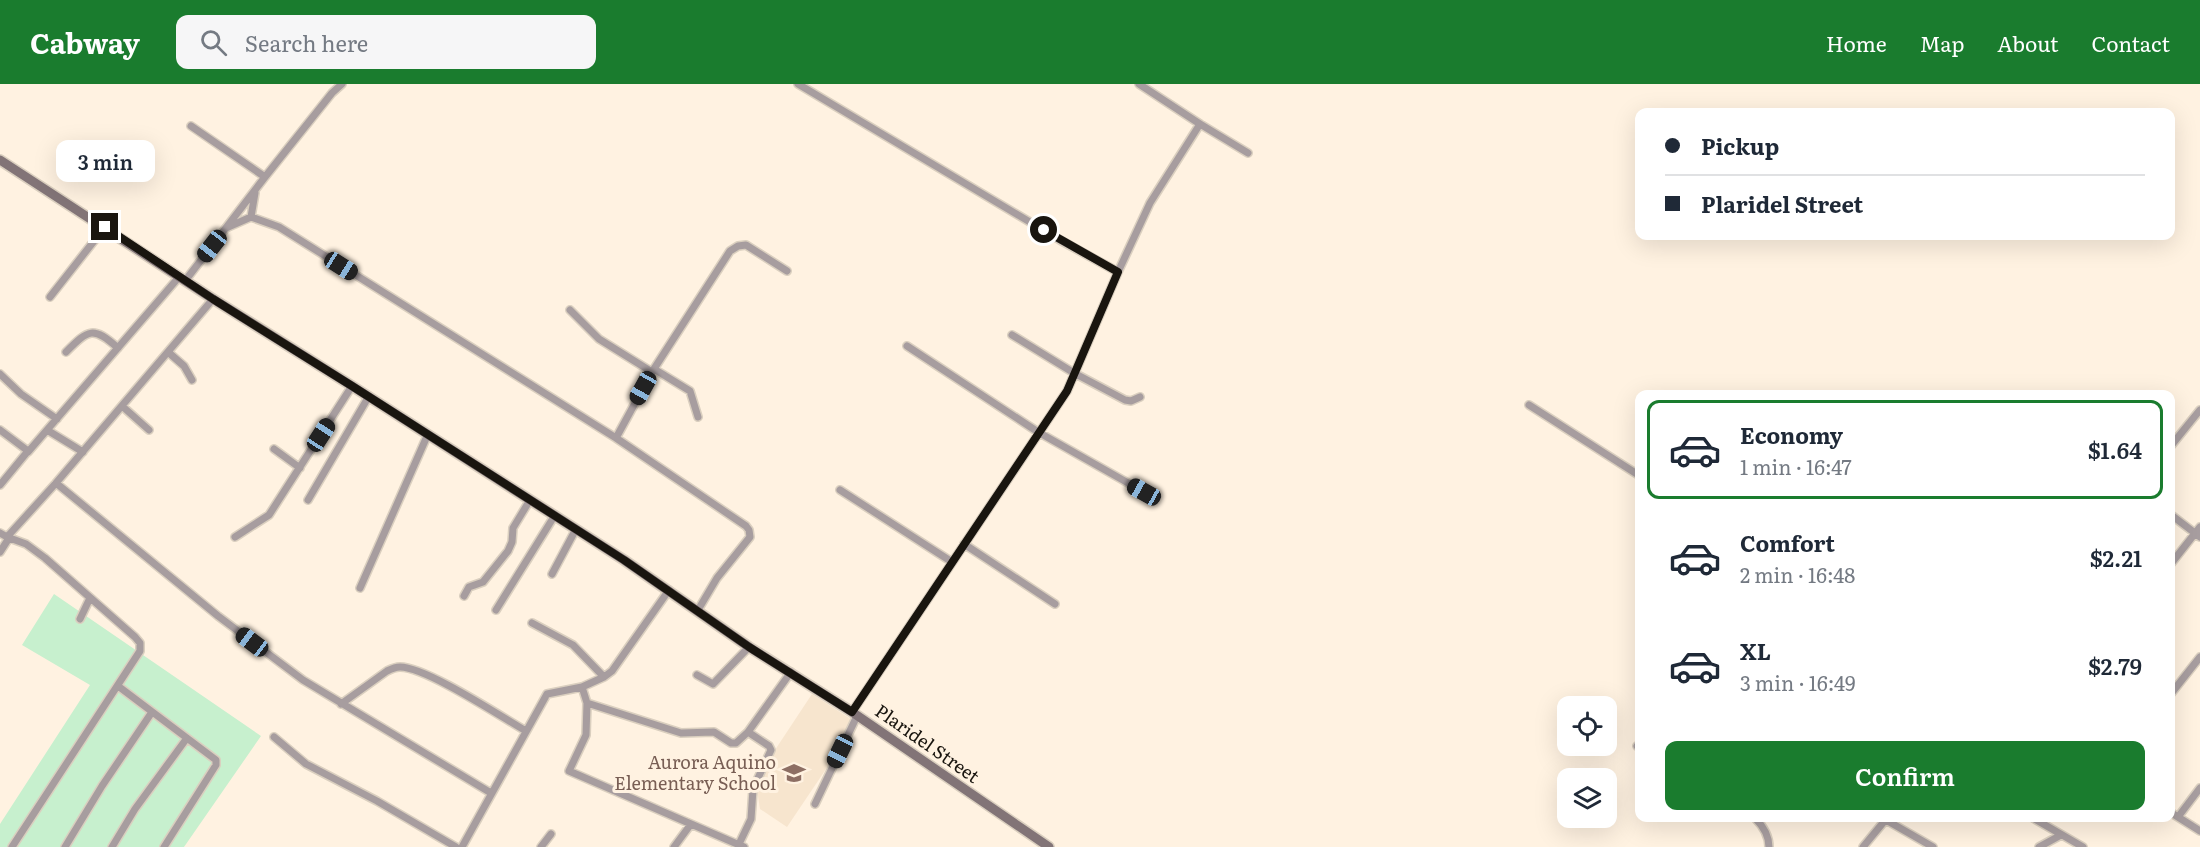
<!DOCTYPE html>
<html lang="en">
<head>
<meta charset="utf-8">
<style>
  :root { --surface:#fff; --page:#f6f6f7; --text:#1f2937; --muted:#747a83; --line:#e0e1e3; --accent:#1a7c2e }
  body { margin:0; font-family:Literata,serif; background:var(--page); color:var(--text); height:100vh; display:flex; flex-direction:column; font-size:22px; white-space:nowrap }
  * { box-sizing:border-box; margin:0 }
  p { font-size:20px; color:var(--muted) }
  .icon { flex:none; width:33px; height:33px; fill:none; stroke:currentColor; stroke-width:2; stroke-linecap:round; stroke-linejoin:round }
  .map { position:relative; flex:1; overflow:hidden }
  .details { position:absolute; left:1635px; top:306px; width:540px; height:432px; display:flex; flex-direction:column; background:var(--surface); border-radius:12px; box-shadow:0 6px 24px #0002 }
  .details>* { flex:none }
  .guide { position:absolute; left:1635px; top:24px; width:540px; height:132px; border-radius:12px; box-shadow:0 6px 24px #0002; display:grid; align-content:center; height:132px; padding:0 30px; background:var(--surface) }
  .buttons { position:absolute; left:1557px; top:612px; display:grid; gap:12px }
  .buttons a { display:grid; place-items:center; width:60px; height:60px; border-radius:12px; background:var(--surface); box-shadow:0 6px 24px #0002; font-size:30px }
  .end { position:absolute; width:27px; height:27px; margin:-14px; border:8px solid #19150f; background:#fff; box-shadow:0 0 0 3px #fff }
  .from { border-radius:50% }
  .bubble { position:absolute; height:42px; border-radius:12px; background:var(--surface); box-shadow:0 6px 24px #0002; font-size:20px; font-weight:600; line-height:42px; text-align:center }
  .car { position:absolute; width:18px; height:36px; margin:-18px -9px; border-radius:8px; box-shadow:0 0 4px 2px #0007; background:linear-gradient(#222 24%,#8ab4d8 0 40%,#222 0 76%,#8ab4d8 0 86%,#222 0) }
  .guide b { display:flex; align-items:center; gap:21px; height:57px; font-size:22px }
  .guide b+b { border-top:2px solid var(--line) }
  .guide i { width:15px; height:15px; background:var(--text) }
  ul { padding:10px 0 0; list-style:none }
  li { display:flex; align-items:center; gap:18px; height:99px; margin:0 12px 9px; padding:0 18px; border:3px solid transparent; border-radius:12px }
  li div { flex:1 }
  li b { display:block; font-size:22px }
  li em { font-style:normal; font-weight:600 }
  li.current { border-color:var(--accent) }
  li>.icon { width:54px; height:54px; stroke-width:1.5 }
  .primary-button { display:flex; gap:12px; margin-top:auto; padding:12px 30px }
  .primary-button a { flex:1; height:69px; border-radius:12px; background:var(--accent); color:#fff; font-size:24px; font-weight:600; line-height:69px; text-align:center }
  header { display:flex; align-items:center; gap:36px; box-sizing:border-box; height:84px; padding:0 30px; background:var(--accent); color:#fff }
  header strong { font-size:28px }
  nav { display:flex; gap:33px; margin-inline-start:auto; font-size:21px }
  .search { width:420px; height:54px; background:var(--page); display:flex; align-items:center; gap:15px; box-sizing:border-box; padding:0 21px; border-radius:12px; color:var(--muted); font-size:22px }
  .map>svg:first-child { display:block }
</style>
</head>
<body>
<header>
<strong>Cabway</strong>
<div class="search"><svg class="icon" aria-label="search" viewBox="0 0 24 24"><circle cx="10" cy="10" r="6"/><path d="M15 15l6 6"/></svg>Search here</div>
<nav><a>Home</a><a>Map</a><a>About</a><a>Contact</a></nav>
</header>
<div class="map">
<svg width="2200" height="763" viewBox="0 0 2200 763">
  <rect width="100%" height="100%" fill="#fff2e1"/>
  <path fill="#f7e5ce" d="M 812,610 L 857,639 L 787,743 L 760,725 L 757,706 L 771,672 Z"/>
  <path fill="#c7f0ce" d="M 54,510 L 261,652 L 184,763 L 0,763 L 0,740 L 90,601 L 22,561 Z"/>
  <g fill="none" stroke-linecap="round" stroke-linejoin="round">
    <g stroke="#dacfbf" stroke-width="10">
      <path id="street" d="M 798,0 L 1060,156 L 1118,188
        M 1200,40 L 1248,69
        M 191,42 L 265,93
        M 251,133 L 255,109
        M 226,144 L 251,133 L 279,143 L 616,354 L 746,442 L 749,446 L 750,453 L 717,494 L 698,526
        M 185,197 L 265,93 L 332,9 L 342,0
        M 50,213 L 105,143
        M 570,226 L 599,255 L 652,288 L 616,354
        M 1012,251 L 1074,289 L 1125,316 L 1131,317 L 1140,313
        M 907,262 L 1038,348 L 1144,408
        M 66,268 C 89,245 93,242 118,264
        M 168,268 L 184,282 L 192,296
        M 654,285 L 690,307 L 698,333
        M 652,288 L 730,167 L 738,162 L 746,161 L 787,187
        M 0,290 L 21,310 L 57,335
        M 1529,321 L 1640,392
        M 122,322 L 149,346
        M 0,346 L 28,367 L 0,401
        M 47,346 L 83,368
        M 2170,363 L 2200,326
        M 274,365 L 300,384
        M 28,368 L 179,193
        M 56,399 L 218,532 L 303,596 L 491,709
        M 840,406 L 952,478
        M 308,416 L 369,312
        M 2170,430 L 2200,453
        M 0,449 L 7,453 L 56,399 L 213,215
        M 7,453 L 26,460 L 45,474 L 135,553 L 140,559 L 140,567 L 12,763
        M 235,453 L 269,431 L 352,302
        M 964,460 L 1055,520
        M 0,468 L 9,454
        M 2170,481 L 2200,443
        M 552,490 L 576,445
        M 360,504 L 428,350
        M 464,512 L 469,503 L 483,498 L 508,467 L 512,458 L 513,444 L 530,416
        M 496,526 L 555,431
        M 80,535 L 90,514
        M 532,539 L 573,561 L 604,593
        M 697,591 L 713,600 L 749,563
        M 118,602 L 216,676 L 216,681 L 164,763
        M 582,603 L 587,619
        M 2170,611 L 2200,573
        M 341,620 L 387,587 C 391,585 395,583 400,583 C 426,583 500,632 526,647
        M 852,628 L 1067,307 L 1118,188 L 1150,119 L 1200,40 L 1139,0
        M 274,653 L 306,680 L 377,717 L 456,763
        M 1637,662 L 1640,664
        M 815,720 L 857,632
        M 2170,728 L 2200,747
        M 2178,733 L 2200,704
        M 1755,734 C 1763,742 1769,751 1769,763
        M 2033,734 L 2083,763
        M 1886,736 L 1933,763
        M 739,760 L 751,735 L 753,705 L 771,666 L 769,662 L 748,648 L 791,588
        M 65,763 L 102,702 L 152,628
        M 112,763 L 135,725 L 187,654
        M 462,763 L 547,610 L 582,603 L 604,593 L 612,587 L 669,506
        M 541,763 L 551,750
        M 674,763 L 691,740
        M 744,763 L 569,687 L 586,651 L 587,619 L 681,649 L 714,648 L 731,659 L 736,659 L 748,648
        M 1863,763 L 1887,734
        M 2039,763 L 2061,751"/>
    </g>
    <g stroke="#dacfbf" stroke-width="12">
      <path id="secondary" d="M 0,76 L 213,215 L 352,302 L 624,476 L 749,563 L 852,628 L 1049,763"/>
    </g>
    <use href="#street" stroke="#a79d9f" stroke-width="7"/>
    <use href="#secondary" stroke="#827477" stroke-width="9"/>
  </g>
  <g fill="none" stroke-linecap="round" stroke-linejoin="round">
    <path stroke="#19150f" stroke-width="8" d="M 105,143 L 213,215 L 352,302 L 624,476 L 749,563 L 852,628 L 1067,307 L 1118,188 L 1044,146"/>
  </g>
  <defs>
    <g id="school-bare" transform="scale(1.8)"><path d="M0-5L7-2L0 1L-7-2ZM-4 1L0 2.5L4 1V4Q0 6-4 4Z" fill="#8d6e63" stroke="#fff2e1" stroke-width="2.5" paint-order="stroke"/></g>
  </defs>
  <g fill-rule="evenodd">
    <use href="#school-bare" x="794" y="689"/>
  </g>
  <g text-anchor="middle" stroke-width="6" stroke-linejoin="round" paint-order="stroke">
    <g font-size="18" fill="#19150f" stroke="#fff2e1">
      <text transform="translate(927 660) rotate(35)" y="6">Plaridel Street</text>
    </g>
    <g font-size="18" fill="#785e54" stroke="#fff2e1" text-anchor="end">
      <text x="776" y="685">Aurora Aquino<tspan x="776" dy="21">Elementary School</tspan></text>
    </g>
  </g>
</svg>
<div class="buttons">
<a><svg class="icon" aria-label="locate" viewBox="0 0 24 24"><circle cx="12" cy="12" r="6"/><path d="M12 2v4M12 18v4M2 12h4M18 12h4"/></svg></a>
<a><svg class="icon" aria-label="layers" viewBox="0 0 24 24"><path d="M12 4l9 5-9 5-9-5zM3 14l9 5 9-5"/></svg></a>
</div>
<i class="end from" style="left:1044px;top:146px"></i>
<i class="end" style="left:105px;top:143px"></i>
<div class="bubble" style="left:56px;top:56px;width:99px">3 min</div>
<i class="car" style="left:212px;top:162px;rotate:218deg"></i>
<i class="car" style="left:341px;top:182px;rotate:122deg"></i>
<i class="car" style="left:643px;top:304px;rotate:209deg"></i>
<i class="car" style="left:321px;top:351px;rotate:33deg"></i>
<i class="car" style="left:1144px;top:408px;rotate:299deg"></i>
<i class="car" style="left:252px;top:558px;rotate:307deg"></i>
<i class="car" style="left:840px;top:667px;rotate:206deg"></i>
<div class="guide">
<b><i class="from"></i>Pickup</b>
<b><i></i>Plaridel Street</b>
</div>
<section class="details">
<ul>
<li class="current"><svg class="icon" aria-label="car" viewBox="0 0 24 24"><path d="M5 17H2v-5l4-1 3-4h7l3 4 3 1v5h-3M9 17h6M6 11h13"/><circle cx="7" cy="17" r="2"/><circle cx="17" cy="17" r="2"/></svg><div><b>Economy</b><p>1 min · 16:47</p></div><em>$1.64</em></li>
<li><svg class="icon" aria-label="car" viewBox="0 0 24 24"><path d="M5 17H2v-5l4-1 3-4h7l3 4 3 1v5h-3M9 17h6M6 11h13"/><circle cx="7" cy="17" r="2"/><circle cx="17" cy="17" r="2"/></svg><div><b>Comfort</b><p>2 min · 16:48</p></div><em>$2.21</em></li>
<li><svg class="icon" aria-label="car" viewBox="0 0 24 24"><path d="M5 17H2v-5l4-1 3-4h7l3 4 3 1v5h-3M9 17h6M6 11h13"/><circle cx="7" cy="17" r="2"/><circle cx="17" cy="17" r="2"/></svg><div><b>XL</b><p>3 min · 16:49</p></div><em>$2.79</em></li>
</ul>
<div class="primary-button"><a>Confirm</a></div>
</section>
</div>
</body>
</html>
